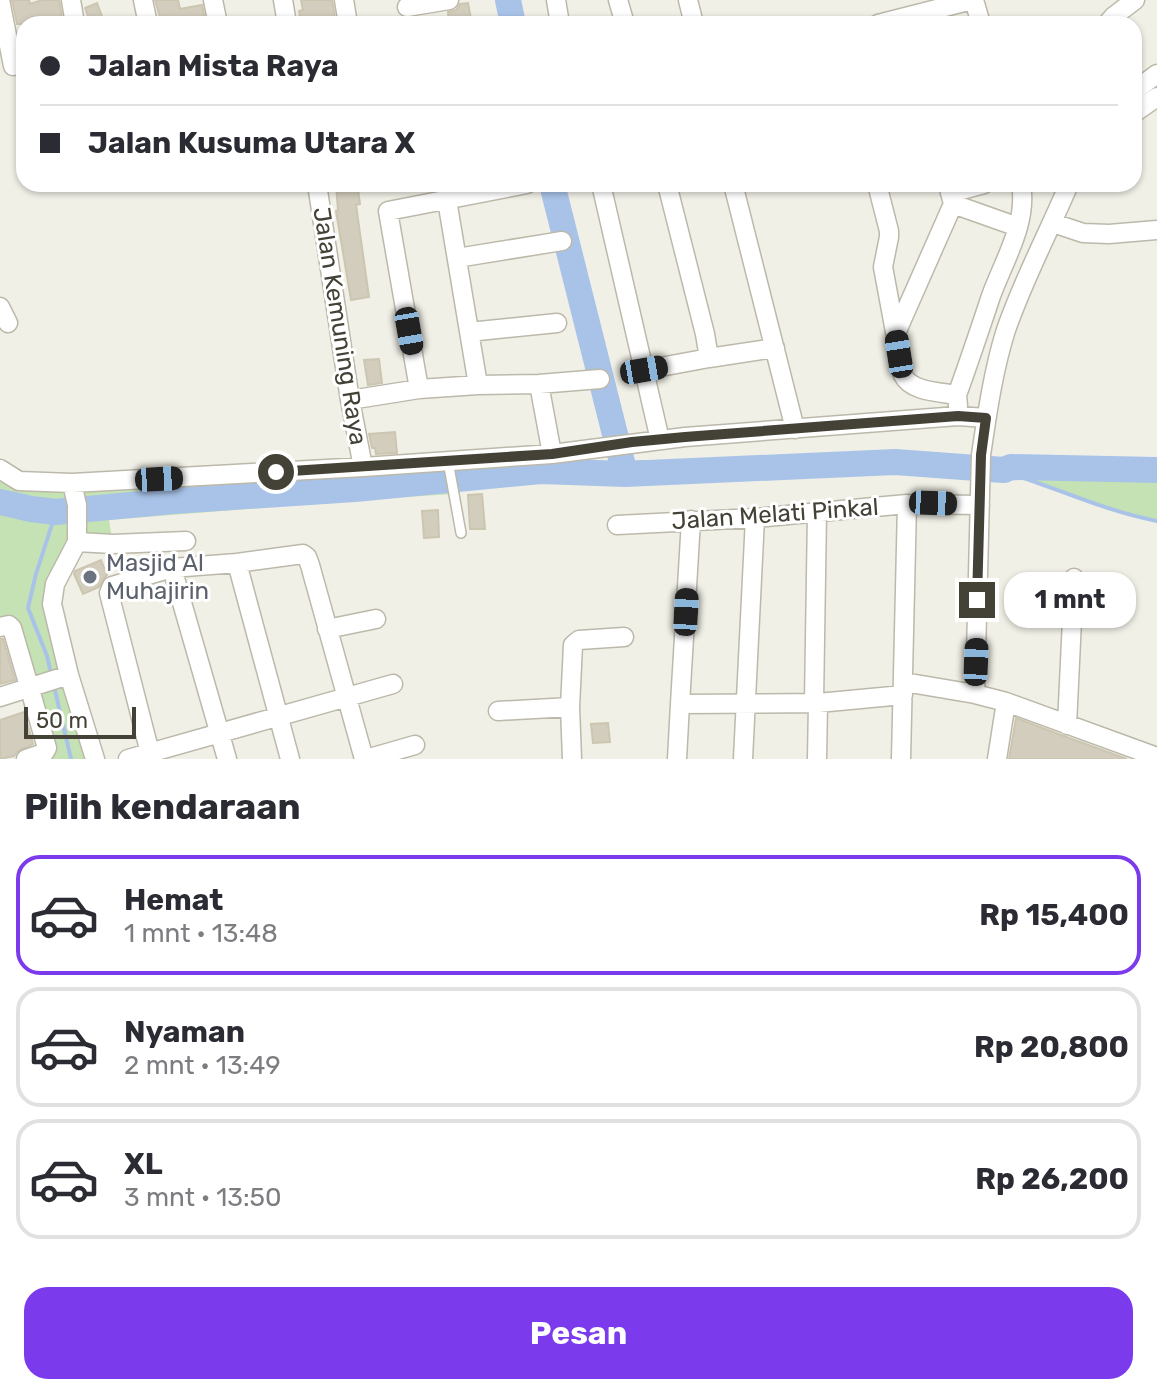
<!DOCTYPE html>
<html lang="id">
<head>
<meta charset="utf-8">
<style>
  :root { --surface:#fff; --page:#f2f2f3; --text:#2b2b33; --muted:#7c7c81; --line:#e1e1e2; --accent:#7c3aed }
  body { margin:0; font-family:Rubik,sans-serif; background:var(--page); color:var(--text); height:100vh; display:flex; flex-direction:column; font-size:30px; white-space:nowrap }
  * { box-sizing:border-box; margin:0 }
  p { font-size:26px; color:var(--muted) }
  .icon { flex:none; width:44px; height:44px; fill:none; stroke:currentColor; stroke-width:2; stroke-linecap:round; stroke-linejoin:round }
  .map { position:relative; height:759px; overflow:hidden }
  .side { display:flex; flex-direction:column; background:var(--surface); flex:1 }
  .side>* { flex:none }
  .banner { position:absolute; left:16px; top:16px; width:1126px; height:176px; border-radius:24px; box-shadow:0 2px 6px #0004; display:grid; align-content:center; height:176px; padding:0 24px; background:var(--surface) }
  .scale { position:absolute; left:24px; bottom:20px; width:112px; box-sizing:border-box; padding-left:8px; border:4px solid #444136; border-top:0; font-size:22px; line-height:28px; white-space:nowrap; color:#444136; -webkit-text-stroke:6px #fff; paint-order:stroke }
  .end { position:absolute; width:36px; height:36px; margin:-18px; border:10px solid #444136; background:#fff; box-shadow:0 0 0 4px #fff }
  .from { border-radius:50% }
  .bubble { position:absolute; height:56px; border-radius:24px; background:var(--surface); box-shadow:0 2px 6px #0004; font-size:26px; font-weight:700; line-height:56px; text-align:center }
  .car { position:absolute; width:24px; height:48px; margin:-24px -12px; border-radius:10px; box-shadow:0 0 6px 2px #0007; background:linear-gradient(#222 24%,#8ab4d8 0 40%,#222 0 76%,#8ab4d8 0 86%,#222 0) }
  .banner b { display:flex; align-items:center; gap:28px; height:76px; font-size:30px }
  .banner b+b { border-top:2px solid var(--line) }
  .banner i { width:20px; height:20px; background:var(--text) }
  ul { padding:0; list-style:none }
  li { display:flex; align-items:center; gap:24px; height:120px; margin:0 16px 12px; padding:0 8px; border:4px solid var(--line); border-radius:24px }
  li div { flex:1 }
  li b { display:block; font-size:30px }
  li em { font-style:normal; font-weight:700 }
  li.selected { border-color:var(--accent) }
  li>.icon { width:72px; height:72px; stroke-width:1.5 }
  h2 { padding:0 24px; font-size:36px; line-height:96px }
  .primary-button { display:flex; gap:16px; margin-top:auto; padding:16px 24px }
  .primary-button a { flex:1; height:92px; border-radius:24px; background:var(--accent); color:#fff; font-size:32px; font-weight:700; line-height:92px; text-align:center }
  .map>svg:first-child { display:block }
</style>
</head>
<body>
<div class="map">
<svg width="1157" height="759" viewBox="0 0 1157 759">
  <rect width="100%" height="100%" fill="#f1f0e7"/>
  <path fill="#c4e2b3" d="M 982,457 L 1011,467 L 1157,470 L 1157,521 L 1126,515 L 1054,487 L 1009,473 L 986,480 Z
    M 448,461 L 454,494 L 357,500 L 109,520 L 113,544 L 77,542 L 55,584 L 95,759 L 26,759 L 44,753 L 12,628 L 0,627 L 0,469 L 19,481 Z"/>
  <g fill="none" stroke-linecap="round" stroke-linejoin="round">
    <path stroke="#a9c3e8" stroke-width="4" d="M 1157,470 L 1011,467 L 1004,470 L 1009,473 C 1059,489 1105,511 1157,521
      M 51,674 L 47,656 L 28,608 L 36,574 L 56,512
      M 54,686 L 71,759"/>
    <path stroke="#a9c3e8" stroke-width="26" d="M 508,0 L 513,24
      M 552,184 L 625,474 L 642,473
      M 989,469 L 1004,470 L 1011,467 L 1157,470
      M 0,502 L 31,509 L 56,512 L 173,501 L 355,489 L 541,471 L 625,474 L 895,462 L 1004,470"/>
  </g>
  <path fill="#d2cdbd" stroke="#ccc6b1" stroke-width="2" d="M 12,0 L 29,0 L 30,4 L 42,0 L 59,0 L 62,17 L 57,17 L 59,24 L 17,24 Z
    M 155,0 L 178,0 L 180,9 L 202,5 L 206,24 L 162,24 Z
    M 301,0 L 332,0 L 336,24 L 301,24 L 299,11 L 303,10 Z
    M 97,3 L 105,24 L 91,24 L 85,8 Z
    M 468,3 L 472,24 L 449,24 L 448,12 L 456,10 L 460,4 Z
    M 336,184 L 350,184 L 351,190 L 358,189 L 360,204 L 356,205 L 369,297 L 351,300 L 336,211 L 338,210 Z
    M 379,359 L 382,383 L 368,385 L 364,360 Z
    M 395,432 L 397,453 L 376,454 L 375,448 L 372,448 L 369,434 Z
    M 482,494 L 485,529 L 470,529 L 468,495 Z
    M 438,510 L 439,537 L 424,538 L 422,511 Z
    M 101,560 L 107,575 L 104,578 L 99,587 L 83,594 L 74,574 L 75,571 Z
    M 0,639 L 3,639 L 15,680 L 0,684 Z
    M 24,712 L 33,744 L 18,751 L 14,756 L 0,759 L 0,720 Z
    M 1016,718 L 1061,735 L 1127,759 L 1009,759 Z
    M 608,723 L 610,742 L 593,743 L 591,724 Z"/>
  <g fill="none" stroke-linecap="round" stroke-linejoin="round">
    <g stroke="#bcb9aa" stroke-width="12">
      <path id="lane" d="M 448,461 L 461,533"/>
    </g>
    <g stroke="#bcb9aa" stroke-width="21">
      <path id="street" d="M 0,0 L 13,66
        M 71,0 L 75,24
        M 143,0 L 148,24
        M 213,0 L 218,24
        M 283,0 L 287,24
        M 344,0 L 348,24
        M 556,0 L 560,24
        M 618,0 L 625,24
        M 688,0 L 694,24
        M 974,0 L 981,24
        M 407,7 L 449,0
        M 878,24 L 972,0
        M 1107,24 L 1114,16 L 1135,0
        M 1134,91 L 1157,74
        M 1134,113 L 1157,97
        M 317,184 L 350,400 L 363,467
        M 601,184 L 660,440
        M 667,184 L 705,334 L 709,358 L 775,348
        M 733,184 L 795,429
        M 877,184 L 889,231 L 889,237 L 883,267 L 903,375 C 911,392 940,392 957,395
        M 950,193 L 984,184
        M 447,200 L 478,385
        M 953,204 L 1018,227
        M 1053,223 L 1083,233 L 1109,234 L 1157,230
        M 457,258 L 562,241
        M 0,307 L 8,323
        M 469,332 L 557,323
        M 896,333 L 953,204 L 948,184
        M 644,370 L 709,358
        M 539,384 L 552,454
        M 419,389 L 388,211 L 527,184
        M 350,400 L 419,389 L 478,385 L 539,384 L 600,379
        M 958,406 L 957,395 C 969,362 980,329 991,296 C 1004,260 1028,223 1021,184
        M 0,469 L 19,481 L 72,483 L 363,467 L 552,454 L 685,437 L 958,416 L 986,418
        M 72,483 L 77,505 L 77,542 L 55,584 L 52,604 L 69,675 L 95,759
        M 617,525 L 755,518 L 907,504 L 980,505
        M 77,542 L 113,544 L 186,541
        M 237,563 L 290,759
        M 172,568 L 227,759
        M 0,627 L 9,625 L 12,628 L 47,748 L 44,753 L 26,759
        M 327,629 L 376,619
        M 904,682 L 975,694 L 1006,702 L 1157,757
        M 975,694 L 981,455 C 987,415 993,372 1005,333 C 1022,282 1048,234 1069,184
        M 0,697 L 69,675
        M 814,702 L 817,513
        M 680,704 L 691,520
        M 498,711 L 570,707
        M 1067,725 L 1074,578
        M 150,753 L 110,597 L 109,593 L 112,586 L 172,568 L 237,563 L 303,554 L 307,557 L 310,565 L 364,759
        M 128,759 L 393,684
        M 366,759 L 415,745
        M 572,759 L 570,707 L 573,645 L 579,640 L 624,637
        M 677,759 L 680,704 L 818,703 L 903,695
        M 743,759 L 755,518
        M 817,759 L 818,703
        M 901,759 L 907,504
        M 997,759 L 1006,702"/>
    </g>
    <use href="#lane" stroke="#fff" stroke-width="9"/>
    <use href="#street" stroke="#fff" stroke-width="18"/>
  </g>
  <g fill="none" stroke-linecap="round" stroke-linejoin="round">
    <path stroke="#444136" stroke-width="10" d="M 276,472 L 552,454 L 632,442 L 685,437 L 958,416 L 986,418 L 981,455 L 977,600"/>
  </g>
  <circle fill="#6b7280" stroke="#fff" stroke-width="3" cx="90" cy="577" r="8"/>
  <g text-anchor="middle" stroke-width="6" stroke-linejoin="round" paint-order="stroke">
    <g font-size="24" fill="#444136" stroke="#fff">
      <text transform="translate(340 326) rotate(81)" y="8">Jalan Kemuning Raya</text>
      <text transform="translate(775 514) rotate(-4)" y="8">Jalan Melati Pinkal</text>
    </g>
    <g font-size="24" fill="#5b616d" stroke="#fff" text-anchor="start">
      <text x="106" y="571">Masjid Al<tspan x="106" dy="28">Muhajirin</tspan></text>
    </g>
  </g>
</svg>
<div class="scale">50 m</div>
<i class="end from" style="left:276px;top:472px"></i>
<i class="end" style="left:977px;top:600px"></i>
<div class="bubble" style="left:1004px;top:572px;width:132px">1 mnt</div>
<i class="car" style="left:409px;top:331px;rotate:170deg"></i>
<i class="car" style="left:899px;top:354px;rotate:351deg"></i>
<i class="car" style="left:644px;top:370px;rotate:80deg"></i>
<i class="car" style="left:159px;top:479px;rotate:87deg"></i>
<i class="car" style="left:933px;top:503px;rotate:92deg"></i>
<i class="car" style="left:686px;top:612px;rotate:3deg"></i>
<i class="car" style="left:976px;top:662px;rotate:2deg"></i>
<div class="banner">
<b><i class="from"></i>Jalan Mista Raya</b>
<b><i></i>Jalan Kusuma Utara X</b>
</div>
</div>
<section class="side">
<h2>Pilih kendaraan</h2>
<ul>
<li class="selected"><svg class="icon" aria-label="car" viewBox="0 0 24 24"><path d="M5 17H2v-5l4-1 3-4h7l3 4 3 1v5h-3M9 17h6M6 11h13"/><circle cx="7" cy="17" r="2"/><circle cx="17" cy="17" r="2"/></svg><div><b>Hemat</b><p>1 mnt · 13:48</p></div><em>Rp 15,400</em></li>
<li><svg class="icon" aria-label="car" viewBox="0 0 24 24"><path d="M5 17H2v-5l4-1 3-4h7l3 4 3 1v5h-3M9 17h6M6 11h13"/><circle cx="7" cy="17" r="2"/><circle cx="17" cy="17" r="2"/></svg><div><b>Nyaman</b><p>2 mnt · 13:49</p></div><em>Rp 20,800</em></li>
<li><svg class="icon" aria-label="car" viewBox="0 0 24 24"><path d="M5 17H2v-5l4-1 3-4h7l3 4 3 1v5h-3M9 17h6M6 11h13"/><circle cx="7" cy="17" r="2"/><circle cx="17" cy="17" r="2"/></svg><div><b>XL</b><p>3 mnt · 13:50</p></div><em>Rp 26,200</em></li>
</ul>
<div class="primary-button"><a>Pesan</a></div>
</section>
</body>
</html>
